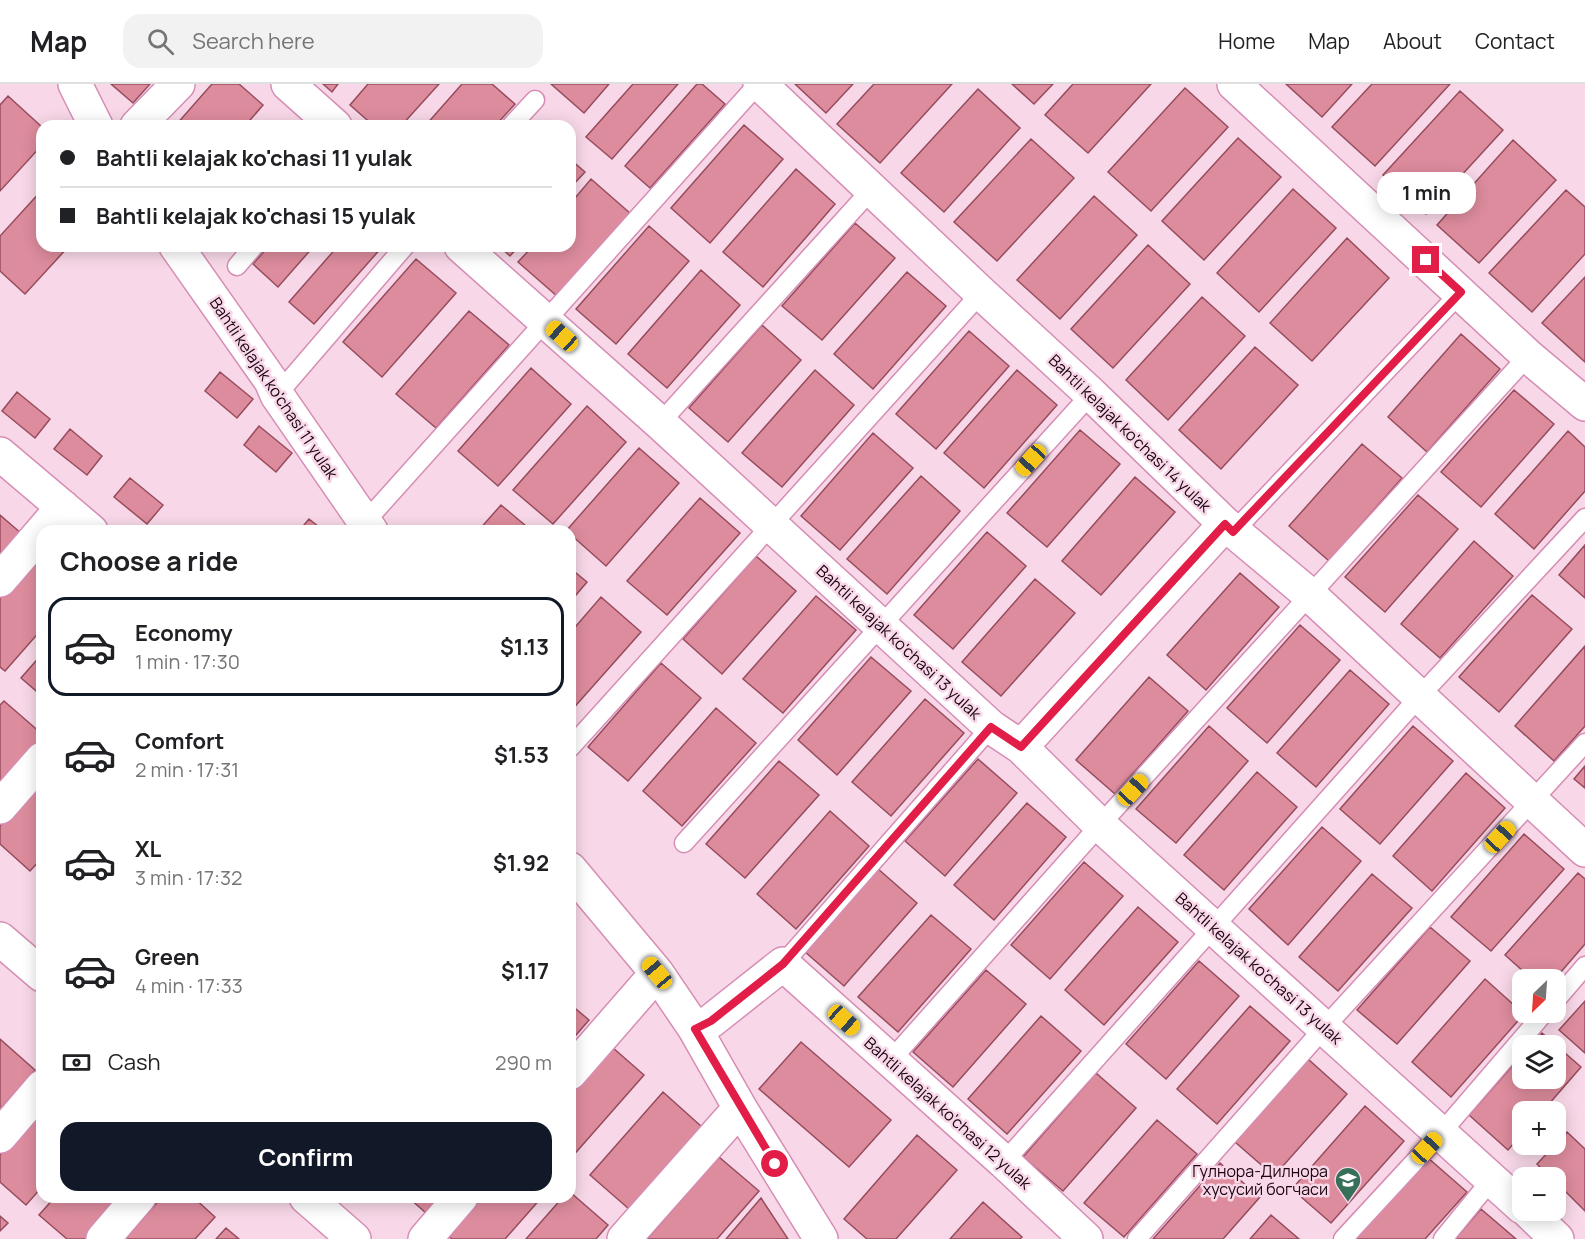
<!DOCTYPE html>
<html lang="en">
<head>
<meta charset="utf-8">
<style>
  :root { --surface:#fff; --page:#f2f2f2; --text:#202124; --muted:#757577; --line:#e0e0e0; --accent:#111827 }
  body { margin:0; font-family:Manrope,sans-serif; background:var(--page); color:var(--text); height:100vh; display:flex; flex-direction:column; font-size:22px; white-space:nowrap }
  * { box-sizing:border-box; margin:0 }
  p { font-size:20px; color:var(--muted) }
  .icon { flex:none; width:33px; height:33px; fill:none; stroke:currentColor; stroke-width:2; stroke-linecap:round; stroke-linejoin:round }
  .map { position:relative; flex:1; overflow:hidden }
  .details { position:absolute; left:36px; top:441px; width:540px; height:678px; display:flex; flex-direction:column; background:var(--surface); border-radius:18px; box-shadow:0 3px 15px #0003 }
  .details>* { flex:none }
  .banner { position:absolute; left:36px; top:36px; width:540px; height:132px; border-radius:18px; box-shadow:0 3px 15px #0003; display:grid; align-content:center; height:132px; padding:0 24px; background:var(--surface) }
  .needle { width:39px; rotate:205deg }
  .buttons { position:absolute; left:1512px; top:885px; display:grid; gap:12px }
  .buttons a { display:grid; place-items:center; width:54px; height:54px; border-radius:12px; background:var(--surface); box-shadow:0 3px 15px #0003; font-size:30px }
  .end { position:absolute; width:27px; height:27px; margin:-14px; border:8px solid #e11d48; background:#fff; box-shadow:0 0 0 3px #fff }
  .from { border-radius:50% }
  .bubble { position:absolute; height:42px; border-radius:18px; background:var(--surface); box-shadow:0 3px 15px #0003; font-size:20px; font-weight:700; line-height:42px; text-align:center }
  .car { position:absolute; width:18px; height:36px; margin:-18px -9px; border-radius:8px; box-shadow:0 0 4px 2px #0007; background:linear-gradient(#f5c518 24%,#345 0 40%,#f5c518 0 76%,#345 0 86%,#f5c518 0) }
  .banner b { display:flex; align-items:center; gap:21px; height:57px; font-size:22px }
  .banner b+b { border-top:2px solid var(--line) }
  .banner i { width:15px; height:15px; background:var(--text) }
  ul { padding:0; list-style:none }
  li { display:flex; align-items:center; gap:18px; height:99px; margin:0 12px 9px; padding:0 12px; border:3px solid transparent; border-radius:18px }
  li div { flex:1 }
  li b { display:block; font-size:22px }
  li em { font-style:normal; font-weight:700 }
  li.selected { border-color:var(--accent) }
  li>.icon { width:54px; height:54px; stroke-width:1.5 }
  h2 { padding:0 24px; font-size:27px; line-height:72px }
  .pay { display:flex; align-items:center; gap:15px; height:66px; padding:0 24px; font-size:22px }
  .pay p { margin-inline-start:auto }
  .button { display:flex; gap:12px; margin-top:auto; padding:12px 24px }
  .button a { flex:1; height:69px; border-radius:18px; background:var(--accent); color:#fff; font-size:24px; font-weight:700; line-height:69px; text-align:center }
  header { display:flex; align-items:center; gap:36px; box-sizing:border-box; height:84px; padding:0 30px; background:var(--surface); border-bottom:2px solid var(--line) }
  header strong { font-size:28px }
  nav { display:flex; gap:33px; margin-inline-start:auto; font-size:21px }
  .search { width:420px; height:54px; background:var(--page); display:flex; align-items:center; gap:15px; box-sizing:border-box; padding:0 21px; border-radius:18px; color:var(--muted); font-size:22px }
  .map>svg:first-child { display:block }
</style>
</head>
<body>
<header>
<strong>Map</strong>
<div class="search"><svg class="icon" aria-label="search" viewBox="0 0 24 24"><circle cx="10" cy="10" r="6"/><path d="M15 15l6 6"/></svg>Search here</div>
<nav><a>Home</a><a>Map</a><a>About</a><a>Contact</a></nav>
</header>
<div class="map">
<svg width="1585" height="1155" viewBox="0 0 1585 1155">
  <rect width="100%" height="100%" fill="#f8d8e8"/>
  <path fill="#dd8c9d" stroke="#964c5d" stroke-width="1.5" d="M 111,0 L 150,0 L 133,19 Z
    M 212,0 L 239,0 L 263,21 L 245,42 L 175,42 Z
    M 323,0 L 338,0 L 332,8 Z
    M 368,0 L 439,0 L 401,42 L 374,42 L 350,21 Z
    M 462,0 L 492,0 L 515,20 L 495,42 L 425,42 Z
    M 551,0 L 609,0 L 584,29 Z
    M 633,0 L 678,0 L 612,75 L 586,53 Z
    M 697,0 L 702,0 L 725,20 L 650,104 L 625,82 Z
    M 795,0 L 853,0 L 826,29 Z
    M 874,0 L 952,0 L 880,79 L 837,40 Z
    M 1012,0 L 1053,0 L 1034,20 Z
    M 1073,0 L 1151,0 L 1088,69 L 1045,31 Z
    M 1286,0 L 1352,0 L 1322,33 Z
    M 1372,0 L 1450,0 L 1375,82 L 1332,43 Z
    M 1185,4 L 1228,43 L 1151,127 L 1108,88 Z
    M 978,5 L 1020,44 L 944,128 L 901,89 Z
    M 1460,7 L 1503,46 L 1426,130 L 1383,91 Z
    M 8,12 L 42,43 L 42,61 L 0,107 L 0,21 Z
    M 744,41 L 783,75 L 710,159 L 671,124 Z
    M 1238,54 L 1281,93 L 1204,176 L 1162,137 Z
    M 1031,55 L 1074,94 L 997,177 L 954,138 Z
    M 1513,56 L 1556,96 L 1479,179 L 1437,141 Z
    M 570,75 L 585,88 L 570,104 Z
    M 796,85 L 835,120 L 763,203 L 723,168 Z
    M 591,95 L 631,130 L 558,213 L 518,178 L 533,162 L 570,162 L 570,120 Z
    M 1293,105 L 1336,144 L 1259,228 L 1217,189 Z
    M 42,106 L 42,162 L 69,162 L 25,210 L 0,187 L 0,152 Z
    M 1566,106 L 1585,123 L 1585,170 L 1532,228 L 1489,189 Z
    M 1094,112 L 1137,151 L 1060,235 L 1017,196 Z
    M 855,139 L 895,174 L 822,256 L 782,222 Z
    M 649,142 L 689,177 L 616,260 L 576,225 Z
    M 1347,154 L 1389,194 L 1312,277 L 1270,239 Z
    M 1148,161 L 1190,200 L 1113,284 L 1071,245 Z
    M 269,162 L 314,162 L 278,203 L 253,180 Z
    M 338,162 L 383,162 L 314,240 L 289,218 Z
    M 499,162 L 519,162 L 510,172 Z
    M 416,175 L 456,209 L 382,293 L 343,258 Z
    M 701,186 L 740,221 L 667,304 L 628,270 Z
    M 907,188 L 946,222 L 873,305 L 834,270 Z
    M 1585,193 L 1585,278 L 1542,239 Z
    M 1202,213 L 1245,252 L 1168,336 L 1126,296 Z
    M 469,227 L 509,261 L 436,344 L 396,310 Z
    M 762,241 L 801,276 L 728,358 L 689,324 Z
    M 969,247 L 1009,282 L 936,365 L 896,330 Z
    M 1461,250 L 1500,285 L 1427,368 L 1388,333 Z
    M 1255,263 L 1298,301 L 1221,385 L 1179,346 Z
    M 531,284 L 571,320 L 498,402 L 458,367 Z
    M 815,286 L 854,321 L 782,403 L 742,369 Z
    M 1017,286 L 1057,321 L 984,404 L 944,369 Z
    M 220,288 L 253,315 L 237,334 L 205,307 Z
    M 1514,306 L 1554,340 L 1481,423 L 1441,388 Z
    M 17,308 L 50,335 L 35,354 L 2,327 Z
    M 587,322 L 626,358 L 553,440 L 513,406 Z
    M 259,342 L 292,369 L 276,388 L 244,361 Z
    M 70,345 L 102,372 L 87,391 L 54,365 Z
    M 1080,346 L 1120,380 L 1047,463 L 1007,429 Z
    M 1568,347 L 1585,363 L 1585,407 L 1534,465 L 1495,430 Z
    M 873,349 L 913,384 L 840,466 L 801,432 Z
    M 1362,360 L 1402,394 L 1329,477 L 1289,442 Z
    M 639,364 L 679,399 L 606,482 L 570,450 L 570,447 L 566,447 Z
    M 921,392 L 960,427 L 887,510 L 847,475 Z
    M 1135,393 L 1175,428 L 1101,511 L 1062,477 Z
    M 130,394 L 163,421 L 147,440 L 114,413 Z
    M 1418,411 L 1458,445 L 1385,528 L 1345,493 Z
    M 700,414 L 740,449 L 667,531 L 627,497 Z
    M 501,421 L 532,447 L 478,447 Z
    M 0,431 L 22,450 L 0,474 Z
    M 309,435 L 324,447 L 299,447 Z
    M 987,448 L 1026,482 L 953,565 L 914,531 Z
    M 1474,457 L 1513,492 L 1440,574 L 1401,540 Z
    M 1585,461 L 1585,514 L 1559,491 Z
    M 39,470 L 42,472 L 42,545 L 5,587 L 0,583 L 0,514 Z
    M 756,472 L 796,507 L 722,590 L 683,555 Z
    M 570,484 L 587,498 L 570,518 Z
    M 1240,489 L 1279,523 L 1206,606 L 1167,571 Z
    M 1035,495 L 1075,529 L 1001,612 L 962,578 Z
    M 1532,511 L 1572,545 L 1499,628 L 1459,593 Z
    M 816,512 L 856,546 L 783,629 L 743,595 Z
    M 601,513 L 641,548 L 570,628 L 570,549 Z
    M 1300,541 L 1340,576 L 1267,659 L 1227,624 Z
    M 1585,562 L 1585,642 L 1554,677 L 1515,642 Z
    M 42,570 L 42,612 L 21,594 Z
    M 871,573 L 911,607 L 837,691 L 798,656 Z
    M 661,579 L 701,614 L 628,697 L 588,663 Z
    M 1350,586 L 1389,620 L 1316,703 L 1277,669 Z
    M 1149,593 L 1188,627 L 1115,710 L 1076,676 Z
    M 925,615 L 964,649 L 891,732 L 852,698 Z
    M 4,617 L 42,650 L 42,653 L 0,701 L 0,621 Z
    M 716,624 L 756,659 L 682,742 L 643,707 Z
    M 1209,642 L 1248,677 L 1176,759 L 1136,725 Z
    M 1413,642 L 1453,677 L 1380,760 L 1340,725 Z
    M 978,675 L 1017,709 L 945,792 L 905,757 Z
    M 779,677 L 819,711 L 745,794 L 706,760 Z
    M 1585,682 L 1585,704 L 1574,695 Z
    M 1257,688 L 1297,723 L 1224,806 L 1184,771 Z
    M 1466,689 L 1505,724 L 1432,807 L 1393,772 Z
    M 42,694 L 42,774 L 30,787 L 0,760 L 0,742 Z
    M 1027,719 L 1066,753 L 994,836 L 954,801 Z
    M 830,727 L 869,762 L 796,845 L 757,810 Z
    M 1322,743 L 1361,777 L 1288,861 L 1249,825 Z
    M 1524,750 L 1564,785 L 1491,867 L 1451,833 Z
    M 1084,778 L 1123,812 L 1050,895 L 1011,861 Z
    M 877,784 L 917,819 L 844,902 L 804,867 Z
    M 1578,789 L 1585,795 L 1585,860 L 1554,896 L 1533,896 L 1505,871 Z
    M 1372,790 L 1412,824 L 1338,907 L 1299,873 Z
    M 1138,823 L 1178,858 L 1104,941 L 1065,906 Z
    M 931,831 L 971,865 L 898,948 L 858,913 Z
    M 1430,843 L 1470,877 L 1397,960 L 1357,926 Z
    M 1199,877 L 1239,912 L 1166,995 L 1126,960 Z
    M 986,886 L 1026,920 L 953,1003 L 913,968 Z
    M 1485,895 L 1524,930 L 1451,1013 L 1412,978 Z
    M 1585,917 L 1585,969 L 1559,946 Z
    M 570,920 L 589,936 L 570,958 Z
    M 1250,922 L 1290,957 L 1217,1040 L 1177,1005 Z
    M 1041,932 L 1081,967 L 1007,1050 L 968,1015 Z
    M 1542,949 L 1581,983 L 1542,1028 L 1522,1028 L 1522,1050 L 1508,1066 L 1469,1031 L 1522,971 L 1522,994 L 1556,994 L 1556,962 L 1531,962 Z
    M 0,955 L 35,986 L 0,1025 Z
    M 604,956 L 644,991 L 571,1074 L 570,996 Z
    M 801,958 L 891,1036 L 849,1083 L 759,1005 Z
    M 1308,975 L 1347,1010 L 1274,1092 L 1235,1058 Z
    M 1096,989 L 1136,1024 L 1063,1107 L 1023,1073 Z
    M 663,1008 L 702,1043 L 629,1125 L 590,1091 Z
    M 1365,1022 L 1404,1057 L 1331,1139 L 1292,1105 Z
    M 42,1024 L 42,1103 L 26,1121 L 0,1098 L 0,1071 Z
    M 1157,1036 L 1197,1070 L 1124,1153 L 1084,1119 Z
    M 1567,1048 L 1585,1065 L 1585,1127 L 1556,1098 L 1556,1094 L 1550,1094 L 1537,1080 Z
    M 917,1051 L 957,1086 L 896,1155 L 867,1155 L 844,1135 Z
    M 719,1073 L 759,1107 L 717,1155 L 647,1155 Z
    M 1427,1073 L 1467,1108 L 1425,1155 L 1355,1155 Z
    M 1220,1079 L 1260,1113 L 1223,1155 L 1153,1155 Z
    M 570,1108 L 608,1141 L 596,1155 L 526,1155 L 563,1113 L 570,1113 Z
    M 55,1113 L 125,1113 L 88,1155 L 67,1155 L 39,1131 Z
    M 162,1113 L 193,1113 L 215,1133 L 195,1155 L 125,1155 Z
    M 408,1113 L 442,1113 L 427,1130 Z
    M 472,1113 L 542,1113 L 505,1155 L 452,1155 L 442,1147 Z
    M 761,1114 L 788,1155 L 726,1155 Z
    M 983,1118 L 1022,1153 L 1020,1155 L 950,1155 Z
    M 1481,1125 L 1516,1155 L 1455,1155 Z
    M 1271,1131 L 1299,1155 L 1250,1155 Z
    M 0,1132 L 8,1139 L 0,1147 Z
    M 226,1144 L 239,1155 L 216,1155 Z"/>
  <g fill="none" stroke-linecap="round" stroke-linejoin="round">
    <g stroke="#d68db5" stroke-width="21">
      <path id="lane" d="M 511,42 L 535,16
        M 237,182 L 254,162
        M 277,311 L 405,162
        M 660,339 L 871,106
        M 366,437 L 758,0
        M 1233,448 L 1461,208
        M 570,664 L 981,209
        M 684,759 L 1091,310
        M 783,880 L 991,643
        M 1556,916 L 1585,882
        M 890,977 L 1100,741 L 1528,272
        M 1004,1078 L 1419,613 L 1585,434
        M 1137,1155 L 1324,944 L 1585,659
        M 1343,1155 L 1441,1049 L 1545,928
        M 1443,1155 L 1492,1095"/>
    </g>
    <g stroke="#d68db5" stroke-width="36">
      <path id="street" d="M 75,0 L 96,42
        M 288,0 L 335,42
        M 760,0 L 981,209 L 1091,310 L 1225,440 L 1311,512 L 1585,766
        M 1234,0 L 1528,272 L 1585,320
        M 137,42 L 178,0
        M 176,162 L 271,297 L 277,311 L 371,447
        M 461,162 L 660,339 L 991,643 L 1021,663 L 1100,741 L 1522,1123
        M 0,370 L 91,447
        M 0,496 L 63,423
        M 1021,663 L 1225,440
        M 0,723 L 42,675
        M 570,785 L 657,889 L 695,945 L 740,1024 L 821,1155
        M 0,855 L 42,891
        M 695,945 L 711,937 L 783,880 L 1004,1078 L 1086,1155
        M 570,989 L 657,889
        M 0,1052 L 42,1003
        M 306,1113 L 354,1155
        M 1527,1126 L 1557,1155
        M 103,1155 L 139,1113
        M 425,1155 L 461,1113
        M 624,1155 L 740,1024"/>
    </g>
    <use href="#lane" stroke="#fff" stroke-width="18"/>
    <use href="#street" stroke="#fff" stroke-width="33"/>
  </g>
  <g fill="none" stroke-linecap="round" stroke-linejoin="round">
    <path stroke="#e11d48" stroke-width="8" d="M 775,1080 L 695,945 L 711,937 L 783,880 L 991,643 L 1021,663 L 1225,440 L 1233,448 L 1250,430 L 1461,208 L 1426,176"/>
  </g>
  <defs>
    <g id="school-pin" transform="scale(1.35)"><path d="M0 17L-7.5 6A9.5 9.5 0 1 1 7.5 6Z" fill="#36705a" stroke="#f8d8e8"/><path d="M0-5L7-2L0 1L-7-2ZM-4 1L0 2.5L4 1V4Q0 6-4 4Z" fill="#fff"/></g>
  </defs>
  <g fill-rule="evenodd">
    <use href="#school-pin" x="1348" y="1096"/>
  </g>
  <g text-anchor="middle" stroke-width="5" stroke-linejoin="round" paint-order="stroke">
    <g font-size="16" fill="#190310" stroke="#f8d8e8">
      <text transform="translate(274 304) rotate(56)" y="6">Bahtli kelajak ko'chasi 11 yulak</text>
      <text transform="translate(1130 349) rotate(44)" y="6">Bahtli kelajak ko'chasi 14 yulak</text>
      <text transform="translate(899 558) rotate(43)" y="6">Bahtli kelajak ko'chasi 13 yulak</text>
      <text transform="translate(1259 884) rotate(42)" y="6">Bahtli kelajak ko'chasi 13 yulak</text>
      <text transform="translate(948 1029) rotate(42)" y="6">Bahtli kelajak ko'chasi 12 yulak</text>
    </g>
    <g font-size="16" fill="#190310" stroke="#f8d8e8" text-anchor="end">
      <text x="1328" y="1093">Гулнора-Дилнора<tspan x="1328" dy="18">хусусий богчаси</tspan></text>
    </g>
  </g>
</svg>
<div class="buttons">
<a><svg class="needle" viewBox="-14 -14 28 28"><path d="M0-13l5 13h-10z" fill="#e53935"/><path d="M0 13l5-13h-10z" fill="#757577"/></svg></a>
<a><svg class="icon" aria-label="layers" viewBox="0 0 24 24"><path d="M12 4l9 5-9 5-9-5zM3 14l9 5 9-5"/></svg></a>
<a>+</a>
<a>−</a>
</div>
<i class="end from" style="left:775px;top:1080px"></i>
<i class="end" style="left:1426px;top:176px"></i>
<div class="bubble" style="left:1377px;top:88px;width:99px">1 min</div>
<i class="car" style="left:562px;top:252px;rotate:312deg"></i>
<i class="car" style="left:1031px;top:376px;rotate:222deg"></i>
<i class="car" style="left:1133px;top:706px;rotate:43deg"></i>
<i class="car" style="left:1500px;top:753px;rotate:43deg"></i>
<i class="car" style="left:657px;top:889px;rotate:320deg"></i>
<i class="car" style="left:844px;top:936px;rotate:132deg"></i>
<i class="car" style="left:1427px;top:1064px;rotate:43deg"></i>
<div class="banner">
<b><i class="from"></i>Bahtli kelajak ko'chasi 11 yulak</b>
<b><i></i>Bahtli kelajak ko'chasi 15 yulak</b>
</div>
<section class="details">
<h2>Choose a ride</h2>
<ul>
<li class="selected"><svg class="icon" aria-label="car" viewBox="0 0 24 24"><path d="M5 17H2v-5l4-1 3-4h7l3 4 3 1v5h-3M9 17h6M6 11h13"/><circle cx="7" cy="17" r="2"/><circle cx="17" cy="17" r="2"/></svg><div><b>Economy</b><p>1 min · 17:30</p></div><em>$1.13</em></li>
<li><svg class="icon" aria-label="car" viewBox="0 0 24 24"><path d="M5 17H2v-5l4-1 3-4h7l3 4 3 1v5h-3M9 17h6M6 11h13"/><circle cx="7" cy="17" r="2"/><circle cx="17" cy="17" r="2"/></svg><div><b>Comfort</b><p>2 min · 17:31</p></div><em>$1.53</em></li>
<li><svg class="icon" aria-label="car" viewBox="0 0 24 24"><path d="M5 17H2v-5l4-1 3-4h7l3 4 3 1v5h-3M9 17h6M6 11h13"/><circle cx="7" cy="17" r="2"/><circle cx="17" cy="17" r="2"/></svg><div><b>XL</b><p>3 min · 17:32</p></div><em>$1.92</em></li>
<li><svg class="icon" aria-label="car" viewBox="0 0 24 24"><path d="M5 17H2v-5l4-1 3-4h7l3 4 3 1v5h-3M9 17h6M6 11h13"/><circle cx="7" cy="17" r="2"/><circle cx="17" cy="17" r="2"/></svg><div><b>Green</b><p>4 min · 17:33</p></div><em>$1.17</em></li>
</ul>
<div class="pay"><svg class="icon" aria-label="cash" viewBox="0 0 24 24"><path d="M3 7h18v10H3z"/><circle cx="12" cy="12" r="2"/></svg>Cash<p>290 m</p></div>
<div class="button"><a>Confirm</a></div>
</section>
</div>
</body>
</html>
